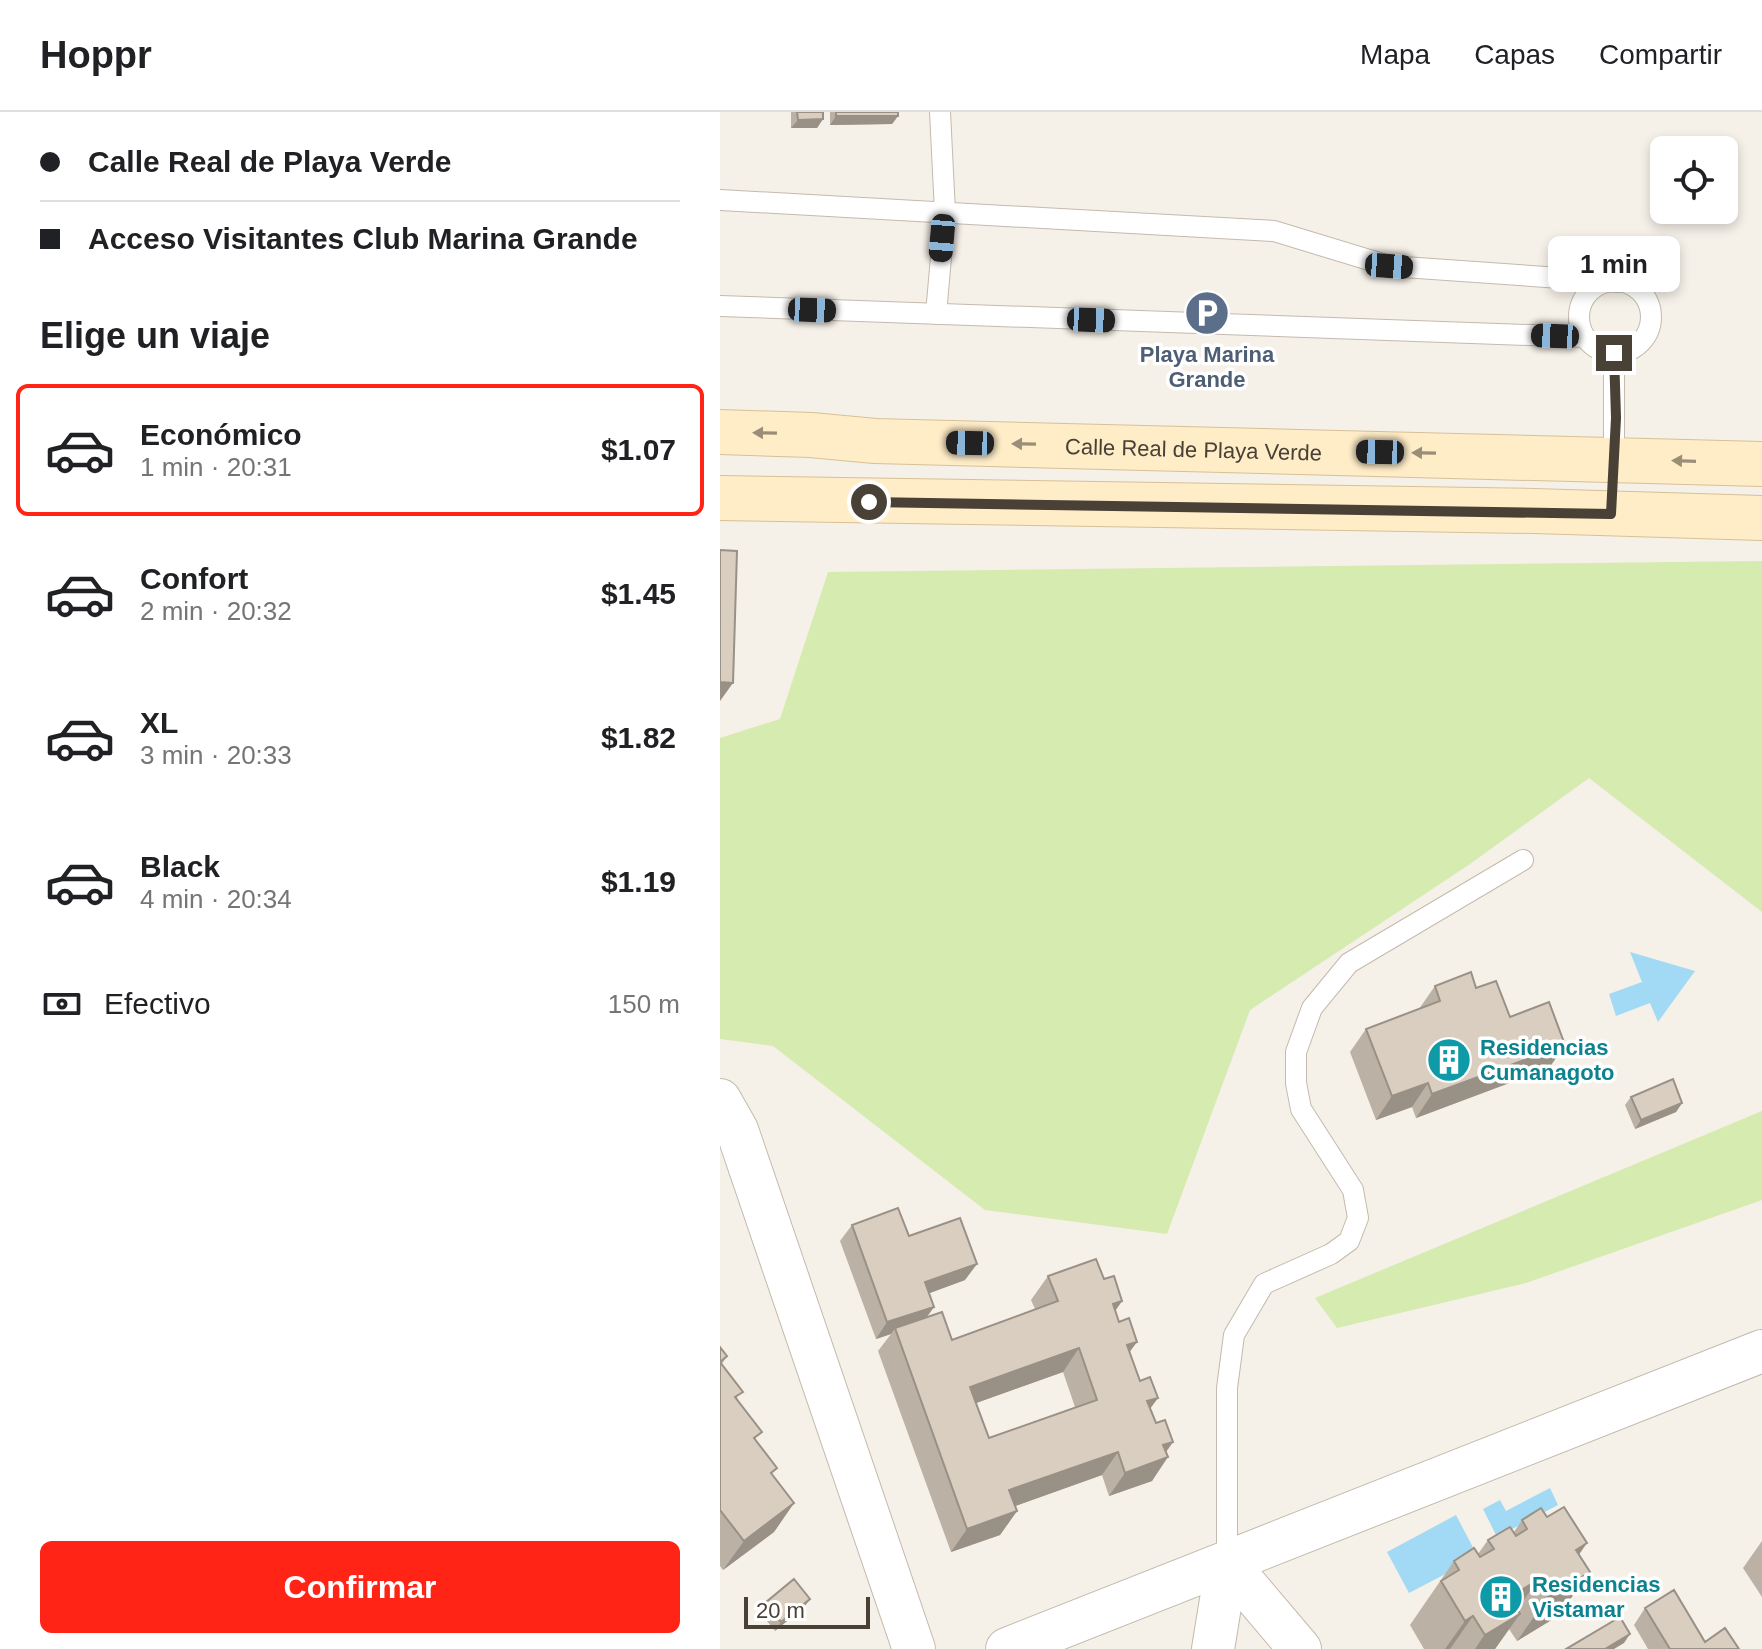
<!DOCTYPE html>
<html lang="es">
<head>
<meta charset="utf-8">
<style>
  :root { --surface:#fff; --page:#f2f2f2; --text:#202124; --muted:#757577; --line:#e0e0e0; --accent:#ff2415 }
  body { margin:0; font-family:Helvetica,sans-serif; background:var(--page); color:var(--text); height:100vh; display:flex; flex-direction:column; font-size:30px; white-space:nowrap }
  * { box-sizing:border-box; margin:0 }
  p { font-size:26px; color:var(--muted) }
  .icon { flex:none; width:44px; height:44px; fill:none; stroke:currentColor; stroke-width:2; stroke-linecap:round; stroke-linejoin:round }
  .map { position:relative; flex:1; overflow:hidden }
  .details { display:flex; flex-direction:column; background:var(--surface); width:720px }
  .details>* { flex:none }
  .banner { display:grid; align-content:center; height:176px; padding:0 40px; background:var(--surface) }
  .fabs { position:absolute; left:930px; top:24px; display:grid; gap:16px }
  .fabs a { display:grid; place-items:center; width:88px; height:88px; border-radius:12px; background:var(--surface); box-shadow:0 4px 12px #0003; font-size:40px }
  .scale { position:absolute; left:24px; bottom:20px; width:126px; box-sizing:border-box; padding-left:8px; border:4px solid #494036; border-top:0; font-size:22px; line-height:28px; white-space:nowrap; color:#494036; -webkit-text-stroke:6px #fff; paint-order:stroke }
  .end { position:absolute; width:36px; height:36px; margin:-18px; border:10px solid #494036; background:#fff; box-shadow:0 0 0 4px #fff }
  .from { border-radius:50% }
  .bubble { position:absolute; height:56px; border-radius:12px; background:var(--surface); box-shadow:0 4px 12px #0003; font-size:26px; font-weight:800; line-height:56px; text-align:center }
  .car { position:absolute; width:24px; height:48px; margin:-24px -12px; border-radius:10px; box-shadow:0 0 6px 2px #0007; background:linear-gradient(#222 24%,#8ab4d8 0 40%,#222 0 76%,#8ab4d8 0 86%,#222 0) }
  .banner b { display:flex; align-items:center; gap:28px; height:76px; font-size:30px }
  .banner b+b { border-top:2px solid var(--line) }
  .banner i { width:20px; height:20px; background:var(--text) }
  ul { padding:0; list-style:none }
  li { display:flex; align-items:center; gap:24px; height:132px; margin:0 16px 12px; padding:0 24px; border:4px solid transparent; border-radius:12px }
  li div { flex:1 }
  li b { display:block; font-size:30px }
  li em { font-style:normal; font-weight:800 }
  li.on { border-color:var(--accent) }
  li>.icon { width:72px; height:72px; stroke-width:1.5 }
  h2 { padding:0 40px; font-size:36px; line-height:96px }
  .pay { display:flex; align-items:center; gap:20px; height:88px; padding:0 40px; font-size:30px }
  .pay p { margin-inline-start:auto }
  .action { display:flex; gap:16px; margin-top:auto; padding:16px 40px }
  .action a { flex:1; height:92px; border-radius:12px; background:var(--accent); color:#fff; font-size:32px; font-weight:800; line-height:92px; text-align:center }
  header { display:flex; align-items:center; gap:48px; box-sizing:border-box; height:112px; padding:0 40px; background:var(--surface); border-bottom:2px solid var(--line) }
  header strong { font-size:38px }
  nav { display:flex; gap:44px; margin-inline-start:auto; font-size:28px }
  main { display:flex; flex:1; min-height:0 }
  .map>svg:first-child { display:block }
</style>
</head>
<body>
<header>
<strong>Hoppr</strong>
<nav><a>Mapa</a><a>Capas</a><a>Compartir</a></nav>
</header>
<main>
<section class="details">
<div class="banner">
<b><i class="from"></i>Calle Real de Playa Verde</b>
<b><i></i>Acceso Visitantes Club Marina Grande</b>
</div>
<h2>Elige un viaje</h2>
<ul>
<li class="on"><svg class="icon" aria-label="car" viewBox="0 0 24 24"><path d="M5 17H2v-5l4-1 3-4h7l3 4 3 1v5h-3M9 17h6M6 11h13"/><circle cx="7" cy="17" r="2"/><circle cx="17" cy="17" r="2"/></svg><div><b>Económico</b><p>1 min · 20:31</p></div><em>$1.07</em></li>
<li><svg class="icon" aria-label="car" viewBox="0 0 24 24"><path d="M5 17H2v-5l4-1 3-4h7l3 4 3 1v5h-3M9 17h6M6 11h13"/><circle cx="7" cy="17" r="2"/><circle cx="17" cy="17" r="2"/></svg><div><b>Confort</b><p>2 min · 20:32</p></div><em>$1.45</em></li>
<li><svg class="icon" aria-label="car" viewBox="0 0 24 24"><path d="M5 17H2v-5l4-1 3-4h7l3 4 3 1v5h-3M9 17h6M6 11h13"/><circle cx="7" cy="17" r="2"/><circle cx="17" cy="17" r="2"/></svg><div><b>XL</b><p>3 min · 20:33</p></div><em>$1.82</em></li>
<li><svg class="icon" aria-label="car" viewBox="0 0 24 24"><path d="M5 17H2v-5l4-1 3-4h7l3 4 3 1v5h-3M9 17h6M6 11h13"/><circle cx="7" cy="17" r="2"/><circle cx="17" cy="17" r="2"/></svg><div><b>Black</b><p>4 min · 20:34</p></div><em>$1.19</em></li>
</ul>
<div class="pay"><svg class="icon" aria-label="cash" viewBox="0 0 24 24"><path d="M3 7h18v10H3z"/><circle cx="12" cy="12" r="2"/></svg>Efectivo<p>150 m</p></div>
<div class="action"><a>Confirmar</a></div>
</section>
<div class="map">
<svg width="1042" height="1537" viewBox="0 0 1042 1537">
  <rect width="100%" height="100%" fill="#f5f0e8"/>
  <path fill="#d5ebaf" d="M 1042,449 L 1042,800 L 869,666 L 750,752 L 530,898 L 447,1122 L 265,1098 L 53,934 L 0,927 L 0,626 L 60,607 L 108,460 Z
    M 1042,999 L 1042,1088 L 806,1171 L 617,1216 L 595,1186 Z"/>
  <path fill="#a2daf5" d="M 910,840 L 975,859 L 938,910 L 930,891 L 896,904 L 889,882 L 922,870 Z
    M 830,1376 L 838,1393 L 777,1425 L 763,1397 L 780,1388 L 786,1399 Z
    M 736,1403 L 758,1445 L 689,1481 L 667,1440 Z"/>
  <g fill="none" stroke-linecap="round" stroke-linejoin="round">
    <g stroke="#c4baad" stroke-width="22">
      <path id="lane" d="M 0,88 L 554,119 L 669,154 L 898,170
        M859 205a36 36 0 1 1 72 0a36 36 0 1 1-72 0Z
        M 0,194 L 865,225
        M 216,202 L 225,100 L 220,0
        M 894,241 L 894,346
        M 507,1451 L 507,1276 L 514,1223 L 544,1172 L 611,1142 L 629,1129 L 638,1106 L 633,1078 L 581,997 L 576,971 L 576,940 L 592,896 L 629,851 L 803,748"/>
    </g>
    <g stroke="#c4baad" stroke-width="44">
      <path id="street" d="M 0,988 L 17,1018 L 194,1537
        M 287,1537 L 1042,1239
        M 493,1537 L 507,1451 L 580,1537"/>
    </g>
    <g stroke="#d8c096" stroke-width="46">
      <g id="secondary">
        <path id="s1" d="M 0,320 L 91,323 L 155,329 L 1042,352"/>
        <path d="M 0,386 L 814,399 L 1042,406"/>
      </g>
    </g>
    <use href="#lane" stroke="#fff" stroke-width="20"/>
    <use href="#street" stroke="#fff" stroke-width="42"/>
    <use href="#secondary" stroke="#ffedc8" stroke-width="44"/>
  </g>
  <path fill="#bbb1a5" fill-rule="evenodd" d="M 71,0 L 103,0 L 103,7 L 97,16 L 71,16 Z
    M 110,0 L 178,0 L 178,4 L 172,12 L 110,13 Z
    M 715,874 L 756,876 L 790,905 L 845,933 L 829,956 L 696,1006 L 692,995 L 656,1008 L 630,940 L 646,917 L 699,897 Z
    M 911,985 L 962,991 L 956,1000 L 915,1017 L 905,993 Z
    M 132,1113 L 245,1168 L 209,1181 L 214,1195 L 207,1205 L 232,1228 L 315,1197 L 311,1188 L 328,1164 L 384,1167 L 402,1189 L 395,1199 L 410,1240 L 420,1269 L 438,1286 L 430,1296 L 436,1311 L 453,1330 L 446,1340 L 432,1369 L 389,1384 L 382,1363 L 295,1394 L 297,1399 L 280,1423 L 231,1440 L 158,1239 L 171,1222 L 156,1227 L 120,1129 ZM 343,1260 L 355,1295 L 269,1326 L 256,1291 Z
    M 0,1235 L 7,1244 L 2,1252 L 52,1363 L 74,1391 L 54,1420 L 3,1458 L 0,1454 Z
    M 827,1405 L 859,1443 L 870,1460 L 838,1504 L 797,1529 L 789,1517 L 775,1537 L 704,1537 L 690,1513 L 734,1449 L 758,1442 L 768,1428 L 794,1420 L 802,1408 Z
    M 1042,1429 L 1042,1485 L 1023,1456 Z
    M 90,1487 L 84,1495 L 55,1519 L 39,1499 L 45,1491 Z
    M 925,1496 L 985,1530 L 1019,1537 L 928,1537 L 914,1513 Z"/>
  <path fill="#999086" d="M 116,4 L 178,4 L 172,12 L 110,13 Z
    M 103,7 L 97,16 L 71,16 L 78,8 Z
    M 0,570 L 13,571 L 0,589 Z
    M 845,933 L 829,956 L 696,1006 L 712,982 Z
    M 708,971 L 692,995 L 656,1008 L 672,984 Z
    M 962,991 L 956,1000 L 915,1017 L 921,1008 Z
    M 257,1152 L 245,1168 L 194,1187 L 205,1170 Z
    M 402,1189 L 386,1212 L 393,1192 Z
    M 214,1195 L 202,1211 L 175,1216 L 171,1222 L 156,1227 L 167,1210 Z
    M 417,1230 L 400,1253 L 407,1233 Z
    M 359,1236 L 343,1260 L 234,1299 L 250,1275 Z
    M 438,1286 L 421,1309 L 427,1289 Z
    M 453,1330 L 440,1348 L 448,1345 L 432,1369 L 389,1384 L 405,1361 L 443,1333 Z
    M 398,1340 L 382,1363 L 273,1402 L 289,1378 Z
    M 74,1391 L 54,1420 L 3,1458 L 24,1429 Z
    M 297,1399 L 280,1423 L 231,1440 L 247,1417 Z
    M 867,1431 L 836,1476 L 825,1482 L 856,1438 Z
    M 870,1460 L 838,1504 L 797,1529 L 828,1485 Z
    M 818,1468 L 790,1507 L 800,1502 L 775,1537 L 755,1537 L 790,1485 Z
    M 90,1487 L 84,1495 L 55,1519 L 61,1510 Z
    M 753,1504 L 730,1537 L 725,1537 L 745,1509 Z
    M 910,1522 L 904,1531 L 894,1537 L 885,1537 Z"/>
  <path fill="#dacec0" stroke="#999086" stroke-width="2" fill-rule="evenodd" d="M 77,0 L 103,0 L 103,7 L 78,8 Z
    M 116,0 L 178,0 L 178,4 L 116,4 Z
    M 0,438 L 17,439 L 13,571 L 0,570 Z
    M 751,860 L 756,876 L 776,869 L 790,905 L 829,890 L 845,933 L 712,982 L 708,971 L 672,984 L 646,917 L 720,889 L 715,874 Z
    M 953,967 L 962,991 L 921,1008 L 911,985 Z
    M 178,1096 L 189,1124 L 240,1106 L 257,1152 L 205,1170 L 214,1195 L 167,1210 L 132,1113 Z
    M 376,1147 L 384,1167 L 394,1164 L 402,1189 L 393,1192 L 399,1210 L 409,1206 L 417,1230 L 407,1233 L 420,1269 L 430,1265 L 438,1286 L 427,1289 L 436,1311 L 445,1308 L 453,1330 L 443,1333 L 448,1345 L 405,1361 L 398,1340 L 289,1378 L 297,1399 L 247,1417 L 175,1216 L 222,1200 L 232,1228 L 338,1189 L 328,1164 ZM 359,1236 L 377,1288 L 269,1326 L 250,1275 Z
    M 0,1235 L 7,1244 L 0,1250 L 23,1280 L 15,1285 L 42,1320 L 34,1326 L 57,1356 L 51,1361 L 74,1391 L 24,1429 L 0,1398 Z
    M 844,1395 L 867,1431 L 856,1438 L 870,1460 L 828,1485 L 818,1468 L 790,1485 L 800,1502 L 765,1523 L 753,1504 L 745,1509 L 721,1469 L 739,1458 L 734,1449 L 754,1436 L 760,1445 L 774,1437 L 768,1428 L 790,1415 L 796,1424 L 807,1417 L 802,1408 L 821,1396 L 827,1405 Z
    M 74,1467 L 90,1487 L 61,1510 L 45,1491 Z
    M 954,1478 L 985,1530 L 1005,1516 L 1019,1537 L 950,1537 L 925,1496 Z
    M 900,1505 L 910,1522 L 885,1537 L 846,1537 Z"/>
  <defs><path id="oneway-solid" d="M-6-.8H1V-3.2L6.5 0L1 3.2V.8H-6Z" transform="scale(2)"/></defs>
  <g fill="#9b8e78">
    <use href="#oneway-solid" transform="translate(45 321) rotate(-179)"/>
    <use href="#oneway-solid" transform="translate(304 332) rotate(-179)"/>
    <use href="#oneway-solid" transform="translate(704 341) rotate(-179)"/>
    <use href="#oneway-solid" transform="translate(964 349) rotate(-178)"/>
  </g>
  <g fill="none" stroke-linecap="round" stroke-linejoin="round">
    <path stroke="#494036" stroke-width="10" d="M 149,390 L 891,402 L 896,306 L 894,241"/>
  </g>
  <defs>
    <g id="parking-disc" transform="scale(2.3)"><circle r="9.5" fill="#5c6f8a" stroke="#fff"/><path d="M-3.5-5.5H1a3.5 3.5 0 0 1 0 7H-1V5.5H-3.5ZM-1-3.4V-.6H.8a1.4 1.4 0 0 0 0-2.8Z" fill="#fff"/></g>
    <g id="building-disc" transform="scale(2.3)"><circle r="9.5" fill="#0f9aa8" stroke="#fff"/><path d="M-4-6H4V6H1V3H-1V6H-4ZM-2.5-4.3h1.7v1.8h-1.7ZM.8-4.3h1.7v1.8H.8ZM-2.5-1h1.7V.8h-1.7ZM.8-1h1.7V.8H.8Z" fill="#fff"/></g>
  </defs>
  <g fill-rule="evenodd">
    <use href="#parking-disc" x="487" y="201"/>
    <use href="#building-disc" x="729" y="948"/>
    <use href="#building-disc" x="781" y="1485"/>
  </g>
  <g text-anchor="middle" stroke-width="7" stroke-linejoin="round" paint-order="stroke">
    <g font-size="22" font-weight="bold" fill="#4e5e75" stroke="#fff">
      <text x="487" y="250">Playa Marina<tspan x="487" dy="25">Grande</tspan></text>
    </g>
    <g font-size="22" fill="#494036" stroke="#fff">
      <text dy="8" stroke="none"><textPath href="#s1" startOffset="474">Calle Real de Playa Verde</textPath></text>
    </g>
    <g font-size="22" font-weight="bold" fill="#0d838f" stroke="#fff" text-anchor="start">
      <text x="760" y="943">Residencias<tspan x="760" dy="25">Cumanagoto</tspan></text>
      <text x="812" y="1480">Residencias<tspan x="812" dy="25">Vistamar</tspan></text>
    </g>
  </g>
</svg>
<div class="fabs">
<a><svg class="icon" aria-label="locate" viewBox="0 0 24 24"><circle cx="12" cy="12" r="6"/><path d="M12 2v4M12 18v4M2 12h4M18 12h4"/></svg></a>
</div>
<div class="scale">20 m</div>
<i class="end from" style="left:149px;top:390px"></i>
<i class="end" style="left:894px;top:241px"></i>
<div class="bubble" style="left:828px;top:124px;width:132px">1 min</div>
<i class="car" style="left:222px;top:126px;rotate:185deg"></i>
<i class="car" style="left:669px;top:154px;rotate:94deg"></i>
<i class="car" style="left:92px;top:198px;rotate:92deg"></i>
<i class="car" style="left:371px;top:208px;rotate:92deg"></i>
<i class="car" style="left:835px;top:224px;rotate:272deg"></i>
<i class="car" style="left:250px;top:331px;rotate:271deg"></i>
<i class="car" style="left:660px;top:340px;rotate:271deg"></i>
</div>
</main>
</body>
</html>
